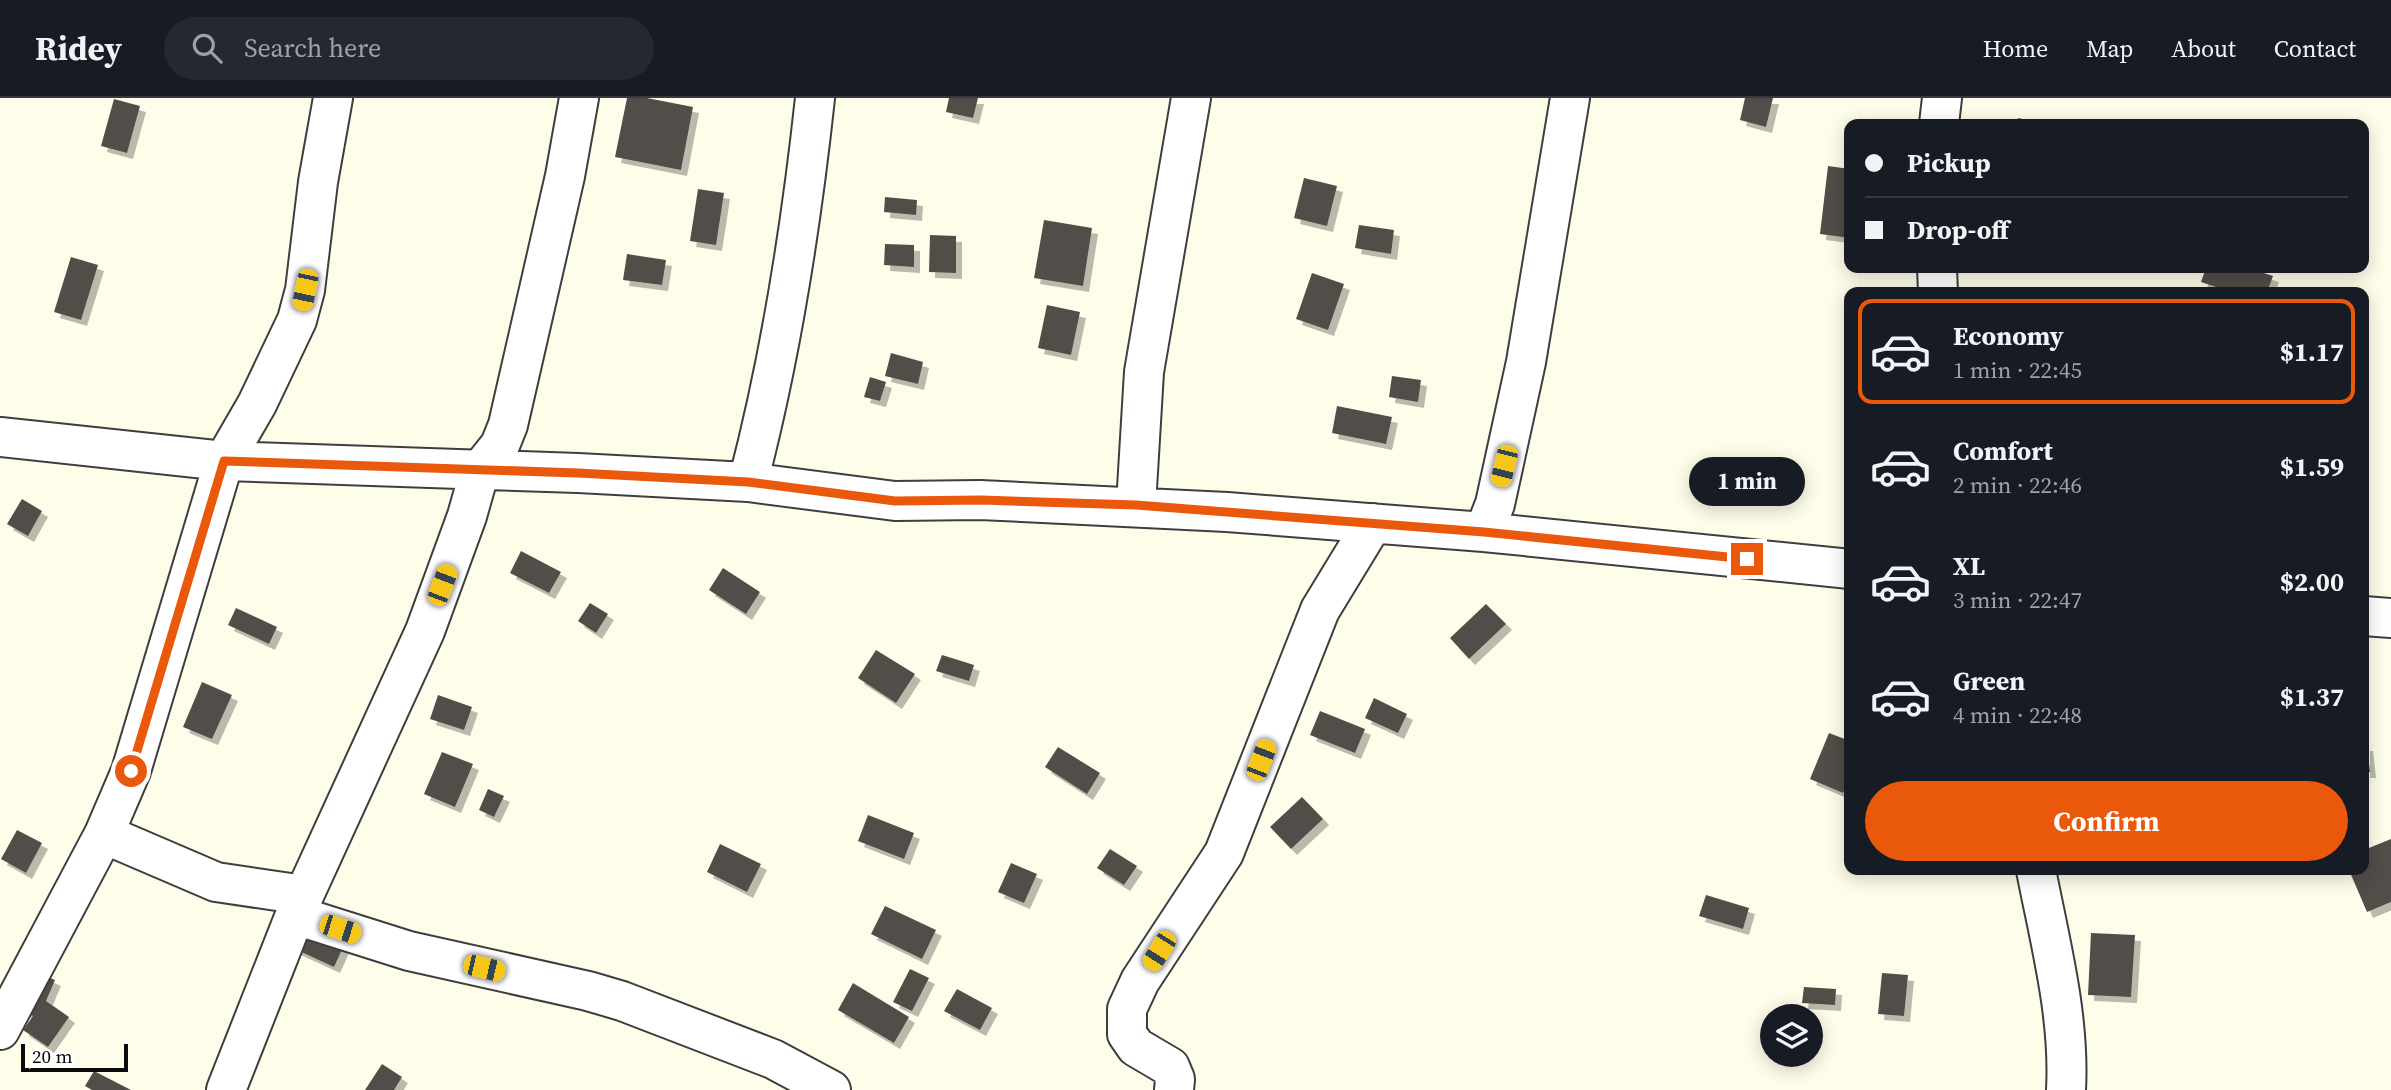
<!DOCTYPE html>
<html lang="en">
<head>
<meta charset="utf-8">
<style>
  :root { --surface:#171b24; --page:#242831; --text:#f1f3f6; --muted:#9ea1a6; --line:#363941; --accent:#ea580c }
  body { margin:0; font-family:"Source Serif 4",serif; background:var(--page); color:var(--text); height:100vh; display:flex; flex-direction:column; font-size:26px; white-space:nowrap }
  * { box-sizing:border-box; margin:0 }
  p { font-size:23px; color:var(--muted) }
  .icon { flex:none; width:38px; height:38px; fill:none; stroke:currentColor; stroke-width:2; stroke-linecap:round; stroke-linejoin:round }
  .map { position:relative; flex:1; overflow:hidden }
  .panel { position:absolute; left:1844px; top:189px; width:525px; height:588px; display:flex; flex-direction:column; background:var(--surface); border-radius:14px; box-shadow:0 4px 18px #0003 }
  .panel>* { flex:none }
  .hud { position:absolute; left:1844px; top:21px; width:525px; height:154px; border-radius:14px; box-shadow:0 4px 18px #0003; display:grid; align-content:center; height:154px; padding:0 21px; background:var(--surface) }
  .fabs { position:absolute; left:1760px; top:906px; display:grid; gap:14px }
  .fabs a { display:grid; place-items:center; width:63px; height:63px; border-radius:50%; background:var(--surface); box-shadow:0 4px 18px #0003; font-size:35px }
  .scale { position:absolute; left:21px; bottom:18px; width:107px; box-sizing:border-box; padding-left:7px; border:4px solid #0b0b0b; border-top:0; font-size:19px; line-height:24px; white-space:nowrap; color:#0b0b0b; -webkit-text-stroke:5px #fff; paint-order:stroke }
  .end { position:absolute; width:32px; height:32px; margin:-16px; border:9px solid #ea580c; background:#fff; box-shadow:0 0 0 4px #fff }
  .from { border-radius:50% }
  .bubble { position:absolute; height:49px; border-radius:24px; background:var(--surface); box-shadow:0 4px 18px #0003; font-size:23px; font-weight:700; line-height:49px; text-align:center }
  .car { position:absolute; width:21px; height:42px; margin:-21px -10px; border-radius:9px; box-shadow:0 0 5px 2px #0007; background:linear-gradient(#f5c518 24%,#345 0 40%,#f5c518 0 76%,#345 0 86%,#f5c518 0) }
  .hud b { display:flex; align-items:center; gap:24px; height:66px; font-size:26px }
  .hud b+b { border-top:2px solid var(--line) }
  .hud i { width:18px; height:18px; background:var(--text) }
  ul { padding:12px 0 0; list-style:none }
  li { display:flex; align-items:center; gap:21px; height:105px; margin:0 14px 10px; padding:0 7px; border:4px solid transparent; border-radius:14px }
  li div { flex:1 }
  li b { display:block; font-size:26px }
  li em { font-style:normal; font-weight:700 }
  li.on { border-color:var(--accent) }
  li>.icon { width:63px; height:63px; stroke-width:1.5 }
  .cta { display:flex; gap:14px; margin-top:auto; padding:14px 21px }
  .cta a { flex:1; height:80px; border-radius:42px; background:var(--accent); color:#fff; font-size:28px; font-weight:700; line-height:80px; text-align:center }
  header { display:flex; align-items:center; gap:42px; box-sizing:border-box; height:98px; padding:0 35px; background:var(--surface); border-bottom:2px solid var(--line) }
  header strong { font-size:33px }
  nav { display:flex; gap:38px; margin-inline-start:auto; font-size:24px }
  .search { width:490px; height:63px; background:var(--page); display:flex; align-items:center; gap:18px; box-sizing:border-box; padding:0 24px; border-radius:38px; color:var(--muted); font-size:26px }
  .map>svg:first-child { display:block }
</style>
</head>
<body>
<header>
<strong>Ridey</strong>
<div class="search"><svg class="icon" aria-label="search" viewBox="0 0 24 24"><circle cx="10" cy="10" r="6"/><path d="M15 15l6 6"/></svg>Search here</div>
<nav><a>Home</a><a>Map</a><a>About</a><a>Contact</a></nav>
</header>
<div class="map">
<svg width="2391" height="992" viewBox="0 0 2391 992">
  <defs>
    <filter id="shadow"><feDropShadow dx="6" dy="6" stdDeviation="0" flood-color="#0004"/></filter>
  </defs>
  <rect width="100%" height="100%" fill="#fefdea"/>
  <path fill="#534e48" filter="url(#shadow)" d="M 627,0 L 647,0 L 693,9 L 681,72 L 615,59 Z
    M 949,0 L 978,0 L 973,20 L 946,14 Z
    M 1745,0 L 1773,0 L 1766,29 L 1740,22 Z
    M 114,1 L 140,8 L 127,55 L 101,48 Z
    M 2018,20 L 2041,25 L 2040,26 L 2016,26 Z
    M 1828,68 L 1850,71 L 1850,140 L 1820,136 Z
    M 1304,80 L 1337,88 L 1327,128 L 1294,120 Z
    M 698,91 L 724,95 L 716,147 L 690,143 Z
    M 885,99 L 917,102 L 916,117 L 884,114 Z
    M 1044,122 L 1092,130 L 1083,188 L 1034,180 Z
    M 1359,127 L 1394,132 L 1391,156 L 1355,150 Z
    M 930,137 L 956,138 L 956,175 L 929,174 Z
    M 885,146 L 914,147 L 914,169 L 884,167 Z
    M 627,156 L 666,162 L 662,187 L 623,182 Z
    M 71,159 L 98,167 L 81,222 L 54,214 Z
    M 2206,170 L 2248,170 L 2273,178 L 2267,194 L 2231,194 L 2201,184 Z
    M 1312,175 L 1344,186 L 1328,232 L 1296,221 Z
    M 1047,207 L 1080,214 L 1071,257 L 1038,250 Z
    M 891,255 L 923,264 L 918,286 L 885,278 Z
    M 1392,278 L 1421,282 L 1418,304 L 1389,299 Z
    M 870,279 L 886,284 L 880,303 L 864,299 Z
    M 1337,308 L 1392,319 L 1386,346 L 1332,335 Z
    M 22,401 L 42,413 L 28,438 L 7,426 Z
    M 521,453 L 561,474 L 549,495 L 510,475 Z
    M 723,470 L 760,494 L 746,516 L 709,492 Z
    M 590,505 L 608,516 L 596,535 L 578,523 Z
    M 1486,506 L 1506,526 L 1469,561 L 1450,540 Z
    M 236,510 L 277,529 L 269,546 L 228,527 Z
    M 876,552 L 915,576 L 896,605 L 858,580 Z
    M 942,557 L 974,567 L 969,583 L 936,573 Z
    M 202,584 L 232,597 L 212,641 L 183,629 Z
    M 438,597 L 472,609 L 464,632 L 430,621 Z
    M 1374,600 L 1407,616 L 1398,635 L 1365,620 Z
    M 1320,613 L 1365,631 L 1355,655 L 1310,637 Z
    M 1829,635 L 1850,643 L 1850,679 L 1843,695 L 1810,681 Z
    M 2364,647 L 2367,647 L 2370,674 L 2364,674 Z
    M 1058,649 L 1100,675 L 1087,696 L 1045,669 Z
    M 442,654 L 473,666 L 455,709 L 424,696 Z
    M 488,691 L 504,698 L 494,719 L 479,712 Z
    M 1302,699 L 1323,721 L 1291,751 L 1270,729 Z
    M 868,717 L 914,735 L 904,761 L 858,743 Z
    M 17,732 L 42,745 L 26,775 L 1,761 Z
    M 2391,741 L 2391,804 L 2367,814 L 2349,772 L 2364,772 L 2364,752 Z
    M 720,746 L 761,766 L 747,794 L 707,774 Z
    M 1110,751 L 1137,768 L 1124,787 L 1097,770 Z
    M 1011,765 L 1037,776 L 1024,805 L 998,794 Z
    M 1706,797 L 1749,810 L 1743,831 L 1699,818 Z
    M 885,808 L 936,832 L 922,861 L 871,836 Z
    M 305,828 L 345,845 L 334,869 L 295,851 Z
    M 2091,835 L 2135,837 L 2131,899 L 2088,897 Z
    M 30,871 L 55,882 L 46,903 L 69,919 L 48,949 L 23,932 L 33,918 L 13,909 Z
    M 910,871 L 929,880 L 912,913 L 893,904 Z
    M 1882,875 L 1908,877 L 1904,918 L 1878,916 Z
    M 853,885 L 909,919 L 894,945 L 838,912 Z
    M 1804,889 L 1836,891 L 1835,907 L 1802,905 Z
    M 957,891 L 992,910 L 980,932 L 944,913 Z
    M 382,966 L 402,979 L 394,992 L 365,992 Z
    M 94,973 L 131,992 L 92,992 L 85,988 Z"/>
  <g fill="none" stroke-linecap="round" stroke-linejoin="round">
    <g stroke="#3e3e3e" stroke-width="42">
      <path id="minor" d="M 1939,26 L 1942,0
        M 1937,170 L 1938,194
        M 0,339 L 224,363 L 578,375 L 748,384 L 895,403 L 980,402 L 1227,414 L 1484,434 L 1850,471
        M 748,384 C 781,258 801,130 815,0
        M 1136,407 L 1144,274 L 1191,0
        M 1484,434 L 1495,406 L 1526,264 L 1570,0
        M 2364,518 L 2391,520
        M 104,736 L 216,784 L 304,797
        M 2036,772 C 2050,844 2070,918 2066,992
        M 295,817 L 409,853 L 588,893 L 622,903 L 773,961 L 831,992
        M 0,932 L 104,736 L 131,673 L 224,363 L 257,306 L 297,222 L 305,192 L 318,84 L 333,0
        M 226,992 L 295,817 L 425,533 L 467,418 L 480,372 L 500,347 L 508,327 L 565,78 L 579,0
        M 1174,992 L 1175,981 L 1170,969 L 1136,949 L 1127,936 L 1127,911 L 1140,883 L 1224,755 L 1320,512 L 1373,425"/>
    </g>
    <use href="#minor" stroke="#fff" stroke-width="38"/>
  </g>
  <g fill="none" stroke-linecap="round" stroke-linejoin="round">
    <path stroke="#ea580c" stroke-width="9" d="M 131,673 L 224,363 L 578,375 L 748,384 L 895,403 L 981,402 L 1136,407 L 1484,434 L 1747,461"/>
  </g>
</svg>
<div class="fabs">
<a><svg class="icon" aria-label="layers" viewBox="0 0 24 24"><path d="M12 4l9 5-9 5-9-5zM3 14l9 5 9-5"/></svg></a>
</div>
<div class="scale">20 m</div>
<i class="end from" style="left:131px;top:673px"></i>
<i class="end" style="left:1747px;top:461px"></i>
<div class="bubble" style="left:1689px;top:359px;width:116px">1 min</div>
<i class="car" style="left:305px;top:192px;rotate:192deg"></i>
<i class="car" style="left:1504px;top:368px;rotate:194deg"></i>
<i class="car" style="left:442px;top:487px;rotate:21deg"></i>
<i class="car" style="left:1261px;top:662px;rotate:21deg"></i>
<i class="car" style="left:340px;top:831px;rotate:108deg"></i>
<i class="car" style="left:1159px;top:853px;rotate:212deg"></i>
<i class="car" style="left:484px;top:870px;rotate:103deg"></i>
<div class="hud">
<b><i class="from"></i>Pickup</b>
<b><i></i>Drop-off</b>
</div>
<section class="panel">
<ul>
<li class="on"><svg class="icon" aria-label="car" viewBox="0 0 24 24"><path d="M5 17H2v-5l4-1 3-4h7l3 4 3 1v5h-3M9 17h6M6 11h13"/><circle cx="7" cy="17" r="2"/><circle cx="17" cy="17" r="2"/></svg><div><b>Economy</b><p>1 min · 22:45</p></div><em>$1.17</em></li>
<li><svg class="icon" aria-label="car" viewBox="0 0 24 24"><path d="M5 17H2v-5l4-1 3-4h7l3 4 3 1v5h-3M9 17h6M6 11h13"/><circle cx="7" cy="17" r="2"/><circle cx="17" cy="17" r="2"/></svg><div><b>Comfort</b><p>2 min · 22:46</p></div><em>$1.59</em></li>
<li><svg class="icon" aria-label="car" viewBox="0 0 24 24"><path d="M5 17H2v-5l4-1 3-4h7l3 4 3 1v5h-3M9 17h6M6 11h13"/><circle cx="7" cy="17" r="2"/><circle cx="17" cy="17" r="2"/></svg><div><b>XL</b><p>3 min · 22:47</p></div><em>$2.00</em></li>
<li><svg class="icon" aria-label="car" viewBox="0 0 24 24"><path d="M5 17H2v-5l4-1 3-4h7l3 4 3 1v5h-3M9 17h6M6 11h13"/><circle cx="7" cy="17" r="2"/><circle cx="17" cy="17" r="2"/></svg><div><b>Green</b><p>4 min · 22:48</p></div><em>$1.37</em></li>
</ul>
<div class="cta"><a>Confirm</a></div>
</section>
</div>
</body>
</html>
